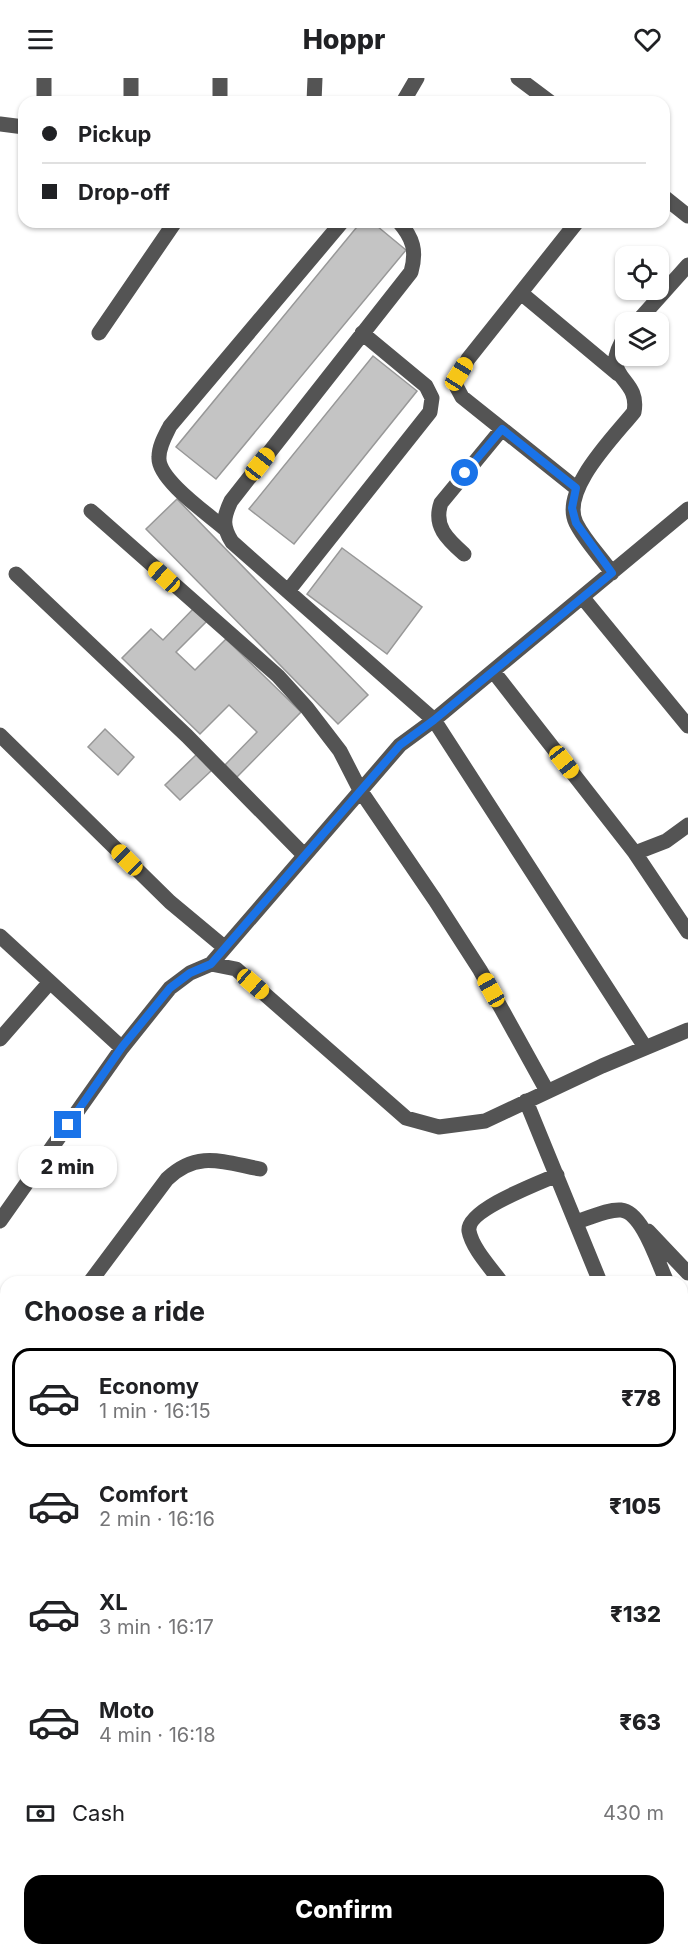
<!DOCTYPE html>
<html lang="en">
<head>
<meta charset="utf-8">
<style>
  :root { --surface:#fff; --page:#f2f2f2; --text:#202124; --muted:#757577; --line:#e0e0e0; --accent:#000 }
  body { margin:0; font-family:Inter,sans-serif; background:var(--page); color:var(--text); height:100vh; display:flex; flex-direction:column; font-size:22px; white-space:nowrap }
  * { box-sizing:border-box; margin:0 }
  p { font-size:20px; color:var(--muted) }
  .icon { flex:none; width:33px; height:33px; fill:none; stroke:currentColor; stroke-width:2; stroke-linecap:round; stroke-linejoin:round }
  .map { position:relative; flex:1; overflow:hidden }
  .side { position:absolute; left:0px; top:1198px; width:688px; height:680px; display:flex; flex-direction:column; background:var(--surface); border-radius:18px 18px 0 0; box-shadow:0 2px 4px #0004 }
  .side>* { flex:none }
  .guide { position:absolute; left:18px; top:18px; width:652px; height:132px; border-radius:18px; box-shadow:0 2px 4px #0004; display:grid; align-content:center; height:132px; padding:0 24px; background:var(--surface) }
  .buttons { position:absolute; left:615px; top:168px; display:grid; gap:12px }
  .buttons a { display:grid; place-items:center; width:54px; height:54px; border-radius:12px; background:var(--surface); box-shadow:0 2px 4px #0004; font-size:30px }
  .end { position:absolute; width:27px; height:27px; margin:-14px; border:8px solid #1a73e8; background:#fff; box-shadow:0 0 0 3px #fff }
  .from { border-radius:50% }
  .bubble { position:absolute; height:42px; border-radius:18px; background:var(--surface); box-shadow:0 2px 4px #0004; font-size:20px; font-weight:800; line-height:42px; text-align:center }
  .car { position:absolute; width:18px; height:36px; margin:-18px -9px; border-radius:8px; box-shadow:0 0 4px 2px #0007; background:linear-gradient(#f5c518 24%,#345 0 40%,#f5c518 0 76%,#345 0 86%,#f5c518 0) }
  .guide b { display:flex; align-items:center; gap:21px; height:57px; font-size:22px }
  .guide b+b { border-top:2px solid var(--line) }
  .guide i { width:15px; height:15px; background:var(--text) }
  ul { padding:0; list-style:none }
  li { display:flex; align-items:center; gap:18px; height:99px; margin:0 12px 9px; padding:0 12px; border:3px solid transparent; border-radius:18px }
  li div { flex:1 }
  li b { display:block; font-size:22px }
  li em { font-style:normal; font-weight:800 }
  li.on { border-color:var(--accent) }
  li>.icon { width:54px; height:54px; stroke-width:1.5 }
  h2 { padding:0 24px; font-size:27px; line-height:72px }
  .pay { display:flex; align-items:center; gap:15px; height:66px; padding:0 24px; font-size:22px }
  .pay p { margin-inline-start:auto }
  .cta { display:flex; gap:12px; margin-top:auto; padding:12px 24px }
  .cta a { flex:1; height:69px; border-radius:18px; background:var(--accent); color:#fff; font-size:24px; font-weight:800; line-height:69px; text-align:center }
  header { display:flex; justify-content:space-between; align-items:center; height:78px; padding:0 24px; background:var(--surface); font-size:27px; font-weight:800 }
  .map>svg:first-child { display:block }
</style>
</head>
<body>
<header><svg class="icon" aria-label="menu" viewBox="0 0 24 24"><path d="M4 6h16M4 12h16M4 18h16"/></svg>Hoppr<svg class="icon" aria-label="heart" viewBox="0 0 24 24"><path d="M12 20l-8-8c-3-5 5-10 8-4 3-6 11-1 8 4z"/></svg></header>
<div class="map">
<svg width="688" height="1877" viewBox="0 0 688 1877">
  <rect width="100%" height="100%" fill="#fff"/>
  <path fill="#c4c4c4" stroke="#989898" stroke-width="1.5" d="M 361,144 L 372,144 L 406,172 L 216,401 L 176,369 Z
    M 373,278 L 417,313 L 294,466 L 249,431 Z
    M 177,421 L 368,617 L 338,646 L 146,451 Z
    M 342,470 L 422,529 L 387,576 L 307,516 Z
    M 194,530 L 207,543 L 176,574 L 195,592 L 226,561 L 301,634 L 237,699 L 225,687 L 257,654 L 229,627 L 200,656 L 122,580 L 151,551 L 163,562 Z
    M 105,651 L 134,679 L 118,697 L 88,669 Z
    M 197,676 L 212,692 L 180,722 L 165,707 Z"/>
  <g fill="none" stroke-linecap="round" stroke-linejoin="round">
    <path stroke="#545454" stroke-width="15" d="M 44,0 L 44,24
      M 220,0 L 220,24
      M 518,0 L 550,24
      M 131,24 L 131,0
      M 314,24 L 315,0
      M 403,24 L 417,0
      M 0,46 L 24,49
      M 664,119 L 688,138
      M 399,144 C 413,160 417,173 411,194 L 231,423 C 223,440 222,448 232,464 L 434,642 L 645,969
      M 521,215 L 618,296
      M 637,244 L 688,187
      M 99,255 L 175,144
      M 576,410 L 462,319 L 455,306 L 468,281 L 577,144
      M 91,433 L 278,598 L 307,630 L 340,673 L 360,712 L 435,822 L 480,892 L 547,1013
      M 224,450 C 208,436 157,401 159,379 C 159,368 165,358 170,348 L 342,144
      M 464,476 C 447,461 433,448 441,425 L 502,351
      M 612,495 C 601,479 585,463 576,445 C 560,412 614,359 634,334 C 641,297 596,302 626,257
      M 16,496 L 187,658 L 304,777
      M 288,513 L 430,334 L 432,320 L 426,308 L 362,255
      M 583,520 L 688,648
      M 493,593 L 635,775 L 688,854
      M 0,657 L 170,824 L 224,869
      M 635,775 L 666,763 L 688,747
      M 0,858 L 122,970
      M 211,886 L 400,667 L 434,642 L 688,431
      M 0,961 L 50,904
      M 526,1023 L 600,1204
      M 0,1143 L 122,970 L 170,910 L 190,895 L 211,886 L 236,891 L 406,1040 L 439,1049 L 485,1043 L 602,988 L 688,952
      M 576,1144 C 590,1140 607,1131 621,1132 C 643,1134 658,1186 667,1204
      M 648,1153 L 688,1195
      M 90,1204 L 167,1101 C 197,1072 223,1084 260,1091
      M 501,1204 C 491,1190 472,1170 469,1153 C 466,1132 539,1105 557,1097
      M 682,1239 L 688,1251
      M 682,1271 L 688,1269
      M 0,1328 L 6,1319
      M 682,1416 L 688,1430
      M 0,1424 L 6,1424
      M 682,1487 L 688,1487
      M 682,1664 L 688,1653
      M 350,1877 L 353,1872
      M 437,1877 L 440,1872
      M 522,1877 L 524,1872"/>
  </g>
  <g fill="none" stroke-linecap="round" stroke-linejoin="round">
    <path stroke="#1a73e8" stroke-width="8" d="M 68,1047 L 122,969 L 170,910 L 190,895 L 211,886 L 400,667 L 434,642 L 612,495 L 576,445 L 572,430 L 576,410 L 502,351 L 465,395"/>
  </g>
</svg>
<div class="buttons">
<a><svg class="icon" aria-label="locate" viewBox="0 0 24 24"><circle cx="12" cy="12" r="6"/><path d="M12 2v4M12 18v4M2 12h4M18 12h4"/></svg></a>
<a><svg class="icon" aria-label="layers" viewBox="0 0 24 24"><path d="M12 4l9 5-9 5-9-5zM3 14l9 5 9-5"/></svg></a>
</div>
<i class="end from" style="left:465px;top:395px"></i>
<i class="end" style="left:68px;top:1047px"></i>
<div class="bubble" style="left:18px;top:1068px;width:99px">2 min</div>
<i class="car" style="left:459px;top:296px;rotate:32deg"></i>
<i class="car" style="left:260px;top:386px;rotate:38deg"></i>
<i class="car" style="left:164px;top:499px;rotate:312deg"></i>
<i class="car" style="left:564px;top:684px;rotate:142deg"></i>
<i class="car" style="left:127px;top:782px;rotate:315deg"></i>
<i class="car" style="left:253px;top:906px;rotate:131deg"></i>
<i class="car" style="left:491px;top:912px;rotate:331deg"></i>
<div class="guide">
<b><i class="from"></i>Pickup</b>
<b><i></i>Drop-off</b>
</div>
<section class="side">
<h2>Choose a ride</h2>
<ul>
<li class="on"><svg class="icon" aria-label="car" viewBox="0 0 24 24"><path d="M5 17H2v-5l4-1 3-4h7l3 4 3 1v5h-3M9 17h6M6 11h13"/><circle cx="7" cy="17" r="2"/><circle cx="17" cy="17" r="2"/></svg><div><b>Economy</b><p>1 min · 16:15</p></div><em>₹78</em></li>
<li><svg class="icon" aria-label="car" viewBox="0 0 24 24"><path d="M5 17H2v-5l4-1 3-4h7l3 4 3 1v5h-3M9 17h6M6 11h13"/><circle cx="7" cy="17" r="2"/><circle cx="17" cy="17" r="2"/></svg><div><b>Comfort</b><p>2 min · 16:16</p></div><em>₹105</em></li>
<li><svg class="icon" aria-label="car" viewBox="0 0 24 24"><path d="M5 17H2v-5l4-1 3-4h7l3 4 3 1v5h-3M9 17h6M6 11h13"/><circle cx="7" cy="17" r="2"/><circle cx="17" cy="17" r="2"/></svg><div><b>XL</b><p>3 min · 16:17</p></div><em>₹132</em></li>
<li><svg class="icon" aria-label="car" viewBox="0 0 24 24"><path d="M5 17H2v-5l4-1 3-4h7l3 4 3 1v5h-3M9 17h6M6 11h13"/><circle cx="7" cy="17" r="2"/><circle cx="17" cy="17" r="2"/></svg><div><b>Moto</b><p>4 min · 16:18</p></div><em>₹63</em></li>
</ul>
<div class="pay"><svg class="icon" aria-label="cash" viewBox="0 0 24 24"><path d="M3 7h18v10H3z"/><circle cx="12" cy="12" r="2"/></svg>Cash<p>430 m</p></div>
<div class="cta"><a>Confirm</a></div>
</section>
</div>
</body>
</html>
